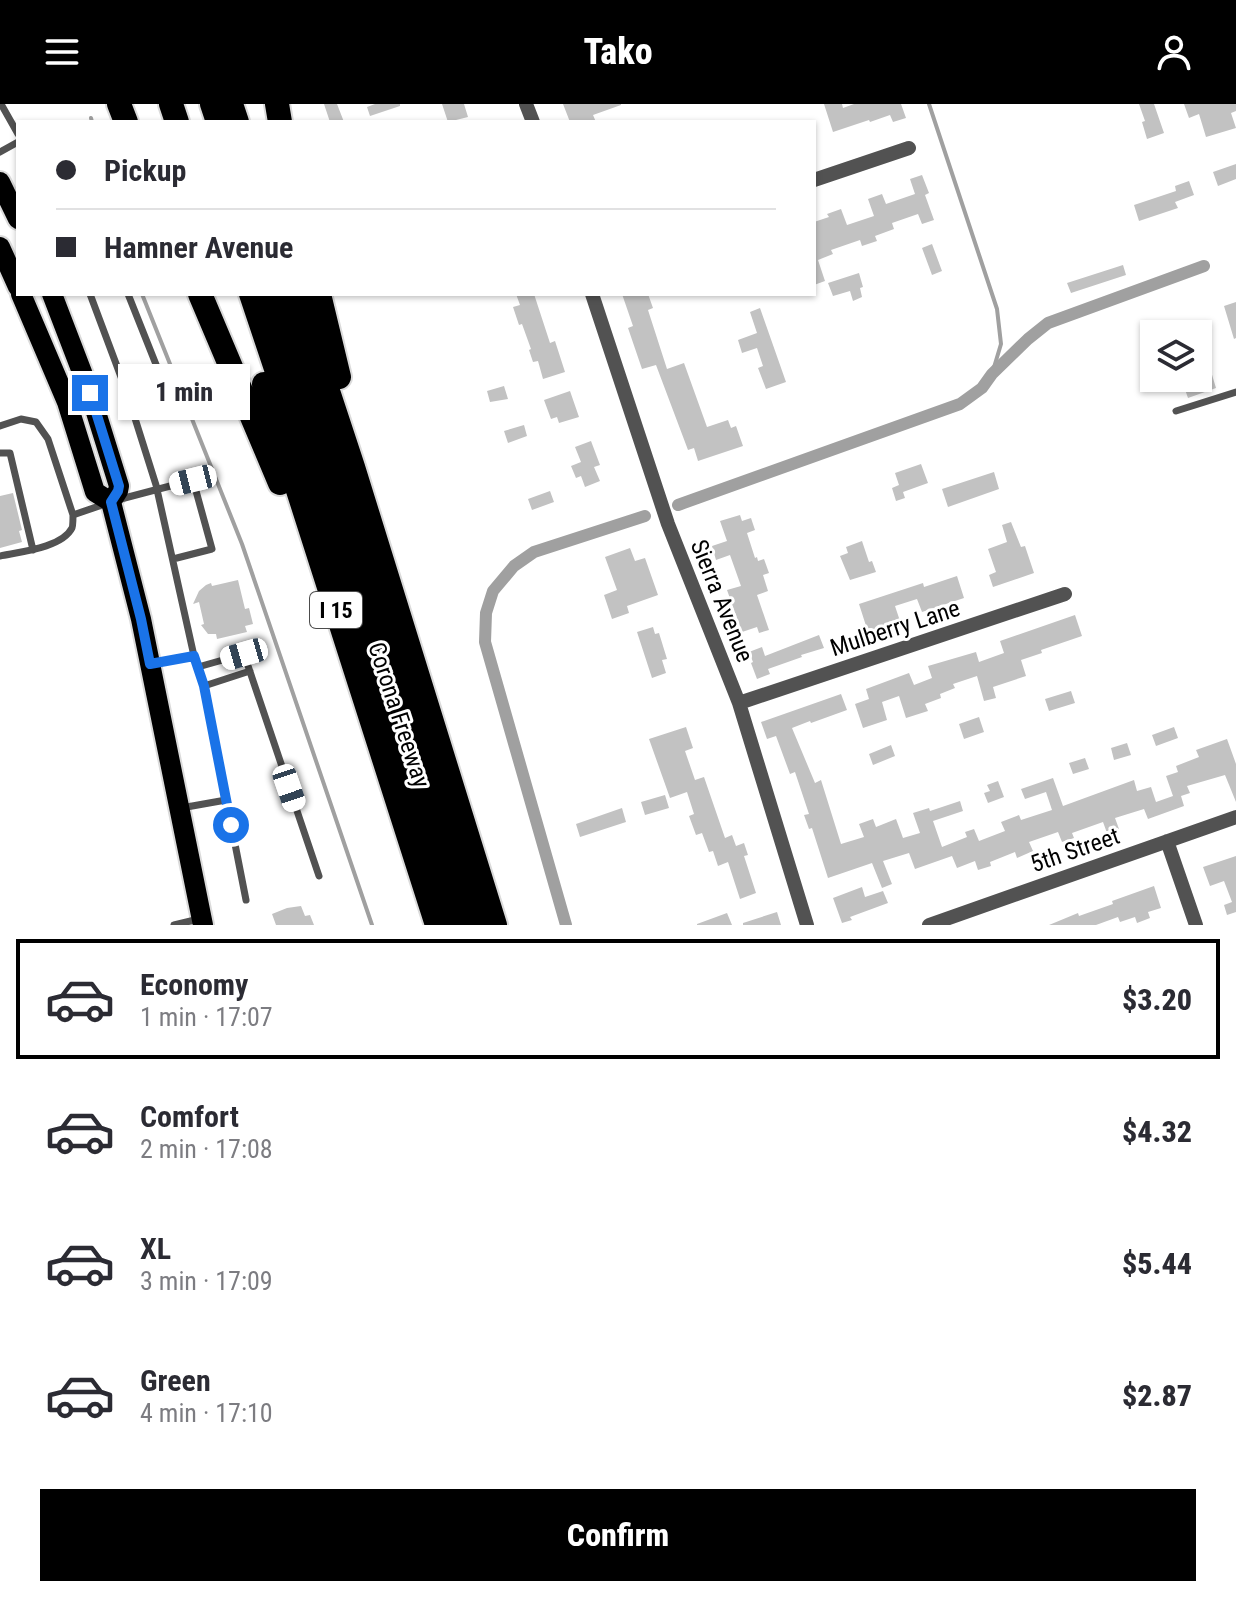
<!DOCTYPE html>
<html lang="en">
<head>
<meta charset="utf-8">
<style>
  :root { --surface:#fff; --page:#f2f2f3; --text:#2b2b33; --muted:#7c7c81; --line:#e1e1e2; --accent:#000 }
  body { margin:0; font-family:"Roboto Condensed",sans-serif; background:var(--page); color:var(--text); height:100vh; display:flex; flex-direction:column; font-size:30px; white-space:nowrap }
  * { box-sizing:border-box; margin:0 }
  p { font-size:26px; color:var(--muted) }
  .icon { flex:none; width:44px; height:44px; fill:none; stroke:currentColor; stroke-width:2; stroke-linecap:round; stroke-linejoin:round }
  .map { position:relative; height:821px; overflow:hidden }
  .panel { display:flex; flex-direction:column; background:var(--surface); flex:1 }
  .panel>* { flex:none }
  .banner { position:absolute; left:16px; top:16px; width:800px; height:176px; border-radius:0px; box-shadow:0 2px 6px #0004; display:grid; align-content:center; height:176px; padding:0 40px; background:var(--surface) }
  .controls { position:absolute; left:1140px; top:216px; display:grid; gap:16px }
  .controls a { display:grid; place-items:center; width:72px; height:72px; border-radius:0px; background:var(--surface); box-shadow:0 2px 6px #0004; font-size:40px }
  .end { position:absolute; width:36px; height:36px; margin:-18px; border:10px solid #1a73e8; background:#fff; box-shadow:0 0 0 4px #fff }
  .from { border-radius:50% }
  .bubble { position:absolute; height:56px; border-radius:0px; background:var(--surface); box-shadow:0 2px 6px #0004; font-size:26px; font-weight:800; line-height:56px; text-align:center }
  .car { position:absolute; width:24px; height:48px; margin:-24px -12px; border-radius:10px; box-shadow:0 0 6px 2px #0007; background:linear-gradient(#fff 24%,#345 0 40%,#fff 0 76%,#345 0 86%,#fff 0) }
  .banner b { display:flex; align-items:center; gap:28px; height:76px; font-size:30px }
  .banner b+b { border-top:2px solid var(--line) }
  .banner i { width:20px; height:20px; background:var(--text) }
  ul { padding:14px 0 0; list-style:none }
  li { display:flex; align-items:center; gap:24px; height:120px; margin:0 16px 12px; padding:0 24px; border:4px solid transparent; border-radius:0px }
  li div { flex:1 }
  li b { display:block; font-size:30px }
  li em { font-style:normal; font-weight:800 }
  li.on { border-color:var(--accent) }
  li>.icon { width:72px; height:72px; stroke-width:1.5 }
  .cta { display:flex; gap:16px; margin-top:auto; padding:16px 40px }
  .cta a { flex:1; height:92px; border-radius:0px; background:var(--accent); color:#fff; font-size:32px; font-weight:800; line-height:92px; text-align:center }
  header { display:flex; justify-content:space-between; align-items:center; height:104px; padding:0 40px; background:var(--accent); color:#fff; font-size:36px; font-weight:800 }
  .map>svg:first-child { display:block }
</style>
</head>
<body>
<header><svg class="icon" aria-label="menu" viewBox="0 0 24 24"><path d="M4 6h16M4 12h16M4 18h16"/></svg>Tako<svg class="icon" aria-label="person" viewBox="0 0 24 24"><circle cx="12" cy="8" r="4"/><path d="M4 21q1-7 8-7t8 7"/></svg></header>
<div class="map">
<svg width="1236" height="821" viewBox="0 0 1236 821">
  <rect width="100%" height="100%" fill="#fff"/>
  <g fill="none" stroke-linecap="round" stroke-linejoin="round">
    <path stroke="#a0a0a0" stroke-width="4" d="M 929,0 L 997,205 L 1001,240 L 992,270
      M 91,14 L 92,18
      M 142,190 L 242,440 L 372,821"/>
    <path stroke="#a0a0a0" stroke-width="12" d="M 678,401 L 960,300 L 982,284 L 992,270 L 1028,235 L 1048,219 L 1204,162
      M 566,821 L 485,538 L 486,509 L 493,487 L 514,462 L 534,448 L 645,412"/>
  </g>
  <path fill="#c2c2c2" d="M 324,0 L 337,0 L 344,18 L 330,18 Z
    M 375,0 L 400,0 L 400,2 L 370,12 L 367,3 Z
    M 442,0 L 464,0 L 468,13 L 448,18 Z
    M 563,0 L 621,0 L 621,1 L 593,11 L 596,18 L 570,18 Z
    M 824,0 L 842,0 L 843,4 L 854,0 L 901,0 L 906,14 L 893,18 L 890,11 L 870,18 L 869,16 L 833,28 Z
    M 1139,0 L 1154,0 L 1164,29 L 1147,35 L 1142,18 L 1145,17 Z
    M 1184,0 L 1236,0 L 1236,7 L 1231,9 L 1236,24 L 1206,33 L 1199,10 L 1189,14 Z
    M 1236,60 L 1236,75 L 1218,82 L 1213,68 Z
    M 922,71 L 929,89 L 925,91 L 934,116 L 922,120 L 918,110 L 892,119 L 894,125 L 875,132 L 877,137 L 862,142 L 860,136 L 831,146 L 833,150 L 818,156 L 825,177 L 814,181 L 814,118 L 829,113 L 827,110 L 841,105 L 847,121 L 874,112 L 868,95 L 882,90 L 886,100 L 915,90 L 910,75 Z
    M 1189,77 L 1194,91 L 1175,98 L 1178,104 L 1139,117 L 1134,101 L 1176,87 L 1175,82 Z
    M 932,140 L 942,167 L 932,171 L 922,144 Z
    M 1123,161 L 1126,171 L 1071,189 L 1067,179 Z
    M 859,169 L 863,183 L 860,184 L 862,193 L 853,197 L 850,187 L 833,192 L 828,179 Z
    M 516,190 L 534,190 L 550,239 L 555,237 L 565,268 L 543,275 L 538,257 L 533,258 L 529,246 L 531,245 L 522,220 L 519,221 L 513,203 L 520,201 Z
    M 622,190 L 648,190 L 653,204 L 648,206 L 667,265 L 684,259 L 707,323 L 728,316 L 731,324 L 736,322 L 743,342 L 698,357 L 694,344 L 688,346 L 656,261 L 642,265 L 628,224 L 633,222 Z
    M 1236,198 L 1236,234 L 1234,235 L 1224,202 Z
    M 760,204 L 786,278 L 766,285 L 758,264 L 763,262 L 757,244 L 742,249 L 738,236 L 757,229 L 750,208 Z
    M 1210,264 L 1216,284 L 1188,294 L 1181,274 L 1198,274 L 1198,268 Z
    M 504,282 L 508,295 L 490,298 L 487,287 Z
    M 570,287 L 579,313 L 559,319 L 557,313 L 551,315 L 544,296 Z
    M 524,321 L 527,332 L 508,339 L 504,327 Z
    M 591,337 L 600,361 L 594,363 L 600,377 L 585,383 L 581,372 L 576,374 L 571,362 L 581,358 L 575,343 Z
    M 921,360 L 928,379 L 903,388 L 905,394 L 896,397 L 892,384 L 899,381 L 895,369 Z
    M 994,368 L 999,385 L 948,403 L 942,385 Z
    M 550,387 L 554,398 L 532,406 L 528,395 Z
    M 13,389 L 22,426 L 19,427 L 22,438 L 0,444 L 0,392 Z
    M 740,411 L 742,417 L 751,414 L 755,426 L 747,429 L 755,454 L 757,453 L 758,457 L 764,455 L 769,469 L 763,471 L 768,487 L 757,491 L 769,526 L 759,529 L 757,523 L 742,528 L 727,486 L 741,482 L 730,451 L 716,456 L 712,442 L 727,437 L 720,417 Z
    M 1011,418 L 1021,443 L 1025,442 L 1034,469 L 993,483 L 989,471 L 996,468 L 988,445 L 1007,438 L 1002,421 Z
    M 862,437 L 869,458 L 872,457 L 876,468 L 850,476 L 840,452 L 848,449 L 846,443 Z
    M 630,444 L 635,457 L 645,454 L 658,491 L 627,502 L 629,509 L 612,515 L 604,491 L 617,486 L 605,453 Z
    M 957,472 L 964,494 L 922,508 L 917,495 L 895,502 L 900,517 L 868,528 L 859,500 L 923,479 L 924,483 Z
    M 238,476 L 245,505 L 249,504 L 253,520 L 245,522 L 247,528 L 217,535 L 216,530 L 208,530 L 201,521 L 204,520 L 199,498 L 193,500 L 199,487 L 206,481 L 211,479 L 212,482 Z
    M 1075,511 L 1082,532 L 1041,546 L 1042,549 L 1021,556 L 1026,572 L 993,583 L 996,594 L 984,597 L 977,572 L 953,580 L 955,584 L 940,590 L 941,594 L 925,600 L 928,607 L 906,614 L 899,592 L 882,598 L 887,616 L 863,624 L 855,600 L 869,595 L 866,585 L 909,569 L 914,581 L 932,574 L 928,562 L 976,548 L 979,558 L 1004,549 L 1000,537 Z
    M 653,523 L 655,530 L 659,529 L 667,555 L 662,556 L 666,569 L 652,574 L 637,528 Z
    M 819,531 L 824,544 L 801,551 L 802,553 L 768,565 L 770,570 L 757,575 L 751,559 L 753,558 L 749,548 L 762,543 L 765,552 Z
    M 1071,587 L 1075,599 L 1049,607 L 1045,595 Z
    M 841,590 L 847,606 L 811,619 L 810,617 L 792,624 L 815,679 L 821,676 L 841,740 L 864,733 L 859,720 L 873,715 L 876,723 L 896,715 L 903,734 L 920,729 L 913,709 L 929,704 L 930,707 L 960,697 L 963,707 L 933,717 L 942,743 L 967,733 L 965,728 L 974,725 L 979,737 L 1005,727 L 1001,718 L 1019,711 L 1021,716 L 1052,706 L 1046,688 L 1025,695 L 1021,685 L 1053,674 L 1063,702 L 1134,676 L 1137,687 L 1151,683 L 1156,698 L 1173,692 L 1166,672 L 1178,668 L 1176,662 L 1199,653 L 1196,646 L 1227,635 L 1236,660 L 1236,698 L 1225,671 L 1187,682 L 1190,689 L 1181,692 L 1184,702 L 1148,715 L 1144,705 L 1115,714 L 1119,725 L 1107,729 L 1103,718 L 1072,729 L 1074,734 L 1062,738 L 1058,728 L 1029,738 L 1033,747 L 1017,754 L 1015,748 L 990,758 L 991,762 L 978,766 L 975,757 L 957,764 L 952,752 L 915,765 L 909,749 L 883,757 L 892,780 L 882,784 L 872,759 L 828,774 L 812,724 L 809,725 L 804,711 L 809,710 L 795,668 L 790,670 L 776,632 L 767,635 L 761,618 Z
    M 979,613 L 984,628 L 964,635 L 959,620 Z
    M 686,623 L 693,644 L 685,647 L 695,676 L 704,673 L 725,734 L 732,731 L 736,742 L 744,739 L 748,751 L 744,752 L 756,789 L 740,795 L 728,758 L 718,762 L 713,747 L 709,748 L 702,729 L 696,731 L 689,712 L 694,710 L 687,688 L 670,694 L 649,635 Z
    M 1174,623 L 1178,634 L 1156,642 L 1152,631 Z
    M 1127,639 L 1131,651 L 1114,656 L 1111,644 Z
    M 891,641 L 895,652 L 873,661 L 869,650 Z
    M 1085,654 L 1089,665 L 1073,670 L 1069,659 Z
    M 998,677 L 1004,693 L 988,699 L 984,689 L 990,687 L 987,681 Z
    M 665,691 L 669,704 L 645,711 L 641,698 Z
    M 622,704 L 626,718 L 580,733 L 576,720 Z
    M 1236,752 L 1236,808 L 1227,811 L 1224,801 L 1232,798 L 1224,777 L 1210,782 L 1203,763 Z
    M 1154,782 L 1161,804 L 1148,808 L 1150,814 L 1137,819 L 1135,813 L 1120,818 L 1118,813 L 1096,821 L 1049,821 L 1078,809 L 1079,812 L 1113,800 L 1112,797 Z
    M 862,783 L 865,793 L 883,787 L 888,799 L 850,813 L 852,816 L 842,819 L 833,794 Z
    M 301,802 L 305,812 L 310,811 L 314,821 L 276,821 L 272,810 L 287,804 Z
    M 777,808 L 781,821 L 743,821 L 743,819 Z
    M 727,809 L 732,821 L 697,821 L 697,820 Z"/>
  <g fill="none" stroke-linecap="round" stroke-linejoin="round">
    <g stroke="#dbdbdb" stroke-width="24">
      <path id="primary" d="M 0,78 L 18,115
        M 0,143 L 18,183
        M 21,190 L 67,298 L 95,388 L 111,398 L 141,515 L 203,821
        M 52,190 L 90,289 L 119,382 L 118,387 L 111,398"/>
    </g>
    <g stroke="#dbdbdb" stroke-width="28">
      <path id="highway" d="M 119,0 L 126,18
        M 171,0 L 177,18
        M 212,0 L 218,18
        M 231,0 L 237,18
        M 277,0 L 280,18
        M 200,190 L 280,379
        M 251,190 L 382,582 L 455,821
        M 276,190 L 344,393 L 474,821
        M 296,190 L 353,363 L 495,821
        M 319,190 L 339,273
        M 264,280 L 437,821"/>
    </g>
    <path stroke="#525252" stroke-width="7" d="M 1,0 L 18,30
      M 0,48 L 18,38
      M 90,190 L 127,289 L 156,381 L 194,552 L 150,559
      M 128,293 L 157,283 L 160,276 L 159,268 L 128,190
      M 1176,307 L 1236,288
      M 0,322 L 21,315 L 36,318 L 48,335 L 73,411 C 73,413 73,423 72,424 C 62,444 19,448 0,452
      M 0,349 L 10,349 L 33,446
      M 117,396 L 193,376 L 212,445 L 173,455
      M 73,411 L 105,400
      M 194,552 L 204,582 L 246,796
      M 198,563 L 244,550 L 319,772
      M 204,582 L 250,567
      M 181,704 L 226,696
      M 174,821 L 199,815"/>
    <path stroke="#525252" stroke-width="14" d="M 526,0 L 533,18
      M 814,76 L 909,44
      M 592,190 L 668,420 L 739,599 L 807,821
      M 739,599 L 1065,490
      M 1167,737 L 1196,821
      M 929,821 L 1236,713"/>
    <use href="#primary" stroke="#000" stroke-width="20"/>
    <use href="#highway" stroke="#000" stroke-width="24"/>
  </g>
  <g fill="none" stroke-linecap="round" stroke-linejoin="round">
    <path stroke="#1a73e8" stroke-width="10" d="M 90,289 L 119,382 L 118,387 L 111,398 L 141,515 L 150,560 L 194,552 L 204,582 L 231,721"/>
  </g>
  <g text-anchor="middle" stroke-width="6" stroke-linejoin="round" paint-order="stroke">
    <rect fill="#fff" stroke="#4c4c4c" stroke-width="2" x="310" y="488" width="52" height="36" rx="6"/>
    <g font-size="22" font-weight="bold" fill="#000">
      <text x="336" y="514">I 15</text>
    </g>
    <g font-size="24" fill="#000" stroke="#fff">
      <text transform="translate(722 497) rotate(68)" y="8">Sierra Avenue</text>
      <text transform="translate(895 524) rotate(-18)" y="8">Mulberry Lane</text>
      <text transform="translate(399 611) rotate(72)" y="8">Corona Freeway</text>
      <text transform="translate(1075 746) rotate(-19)" y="8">5th Street</text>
    </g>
  </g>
</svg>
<div class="controls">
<a><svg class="icon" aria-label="layers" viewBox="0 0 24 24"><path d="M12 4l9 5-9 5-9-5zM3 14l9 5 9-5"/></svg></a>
</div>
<i class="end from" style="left:231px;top:721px"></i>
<i class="end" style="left:90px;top:289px"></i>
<div class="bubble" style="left:118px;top:260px;width:132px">1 min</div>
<i class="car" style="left:193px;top:376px;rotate:256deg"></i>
<i class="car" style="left:244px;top:550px;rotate:254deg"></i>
<i class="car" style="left:289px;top:684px;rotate:161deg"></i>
<div class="banner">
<b><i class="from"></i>Pickup</b>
<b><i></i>Hamner Avenue</b>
</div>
</div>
<section class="panel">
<ul>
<li class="on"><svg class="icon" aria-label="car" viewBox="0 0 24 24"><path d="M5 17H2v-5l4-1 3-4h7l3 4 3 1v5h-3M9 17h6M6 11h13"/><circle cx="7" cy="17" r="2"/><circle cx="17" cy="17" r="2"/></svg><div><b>Economy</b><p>1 min · 17:07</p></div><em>$3.20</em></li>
<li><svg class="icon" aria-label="car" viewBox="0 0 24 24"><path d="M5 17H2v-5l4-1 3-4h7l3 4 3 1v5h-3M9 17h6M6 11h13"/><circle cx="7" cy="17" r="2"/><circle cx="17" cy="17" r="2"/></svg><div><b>Comfort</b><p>2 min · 17:08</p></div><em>$4.32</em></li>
<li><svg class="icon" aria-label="car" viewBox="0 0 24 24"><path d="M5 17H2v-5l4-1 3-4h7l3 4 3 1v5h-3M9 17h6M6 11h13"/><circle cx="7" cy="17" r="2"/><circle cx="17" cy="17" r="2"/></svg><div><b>XL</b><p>3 min · 17:09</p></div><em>$5.44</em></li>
<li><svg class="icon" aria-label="car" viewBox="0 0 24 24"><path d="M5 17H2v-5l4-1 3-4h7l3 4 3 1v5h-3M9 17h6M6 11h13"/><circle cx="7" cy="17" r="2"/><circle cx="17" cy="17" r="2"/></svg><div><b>Green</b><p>4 min · 17:10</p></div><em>$2.87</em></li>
</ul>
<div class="cta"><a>Confirm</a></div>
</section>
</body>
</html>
